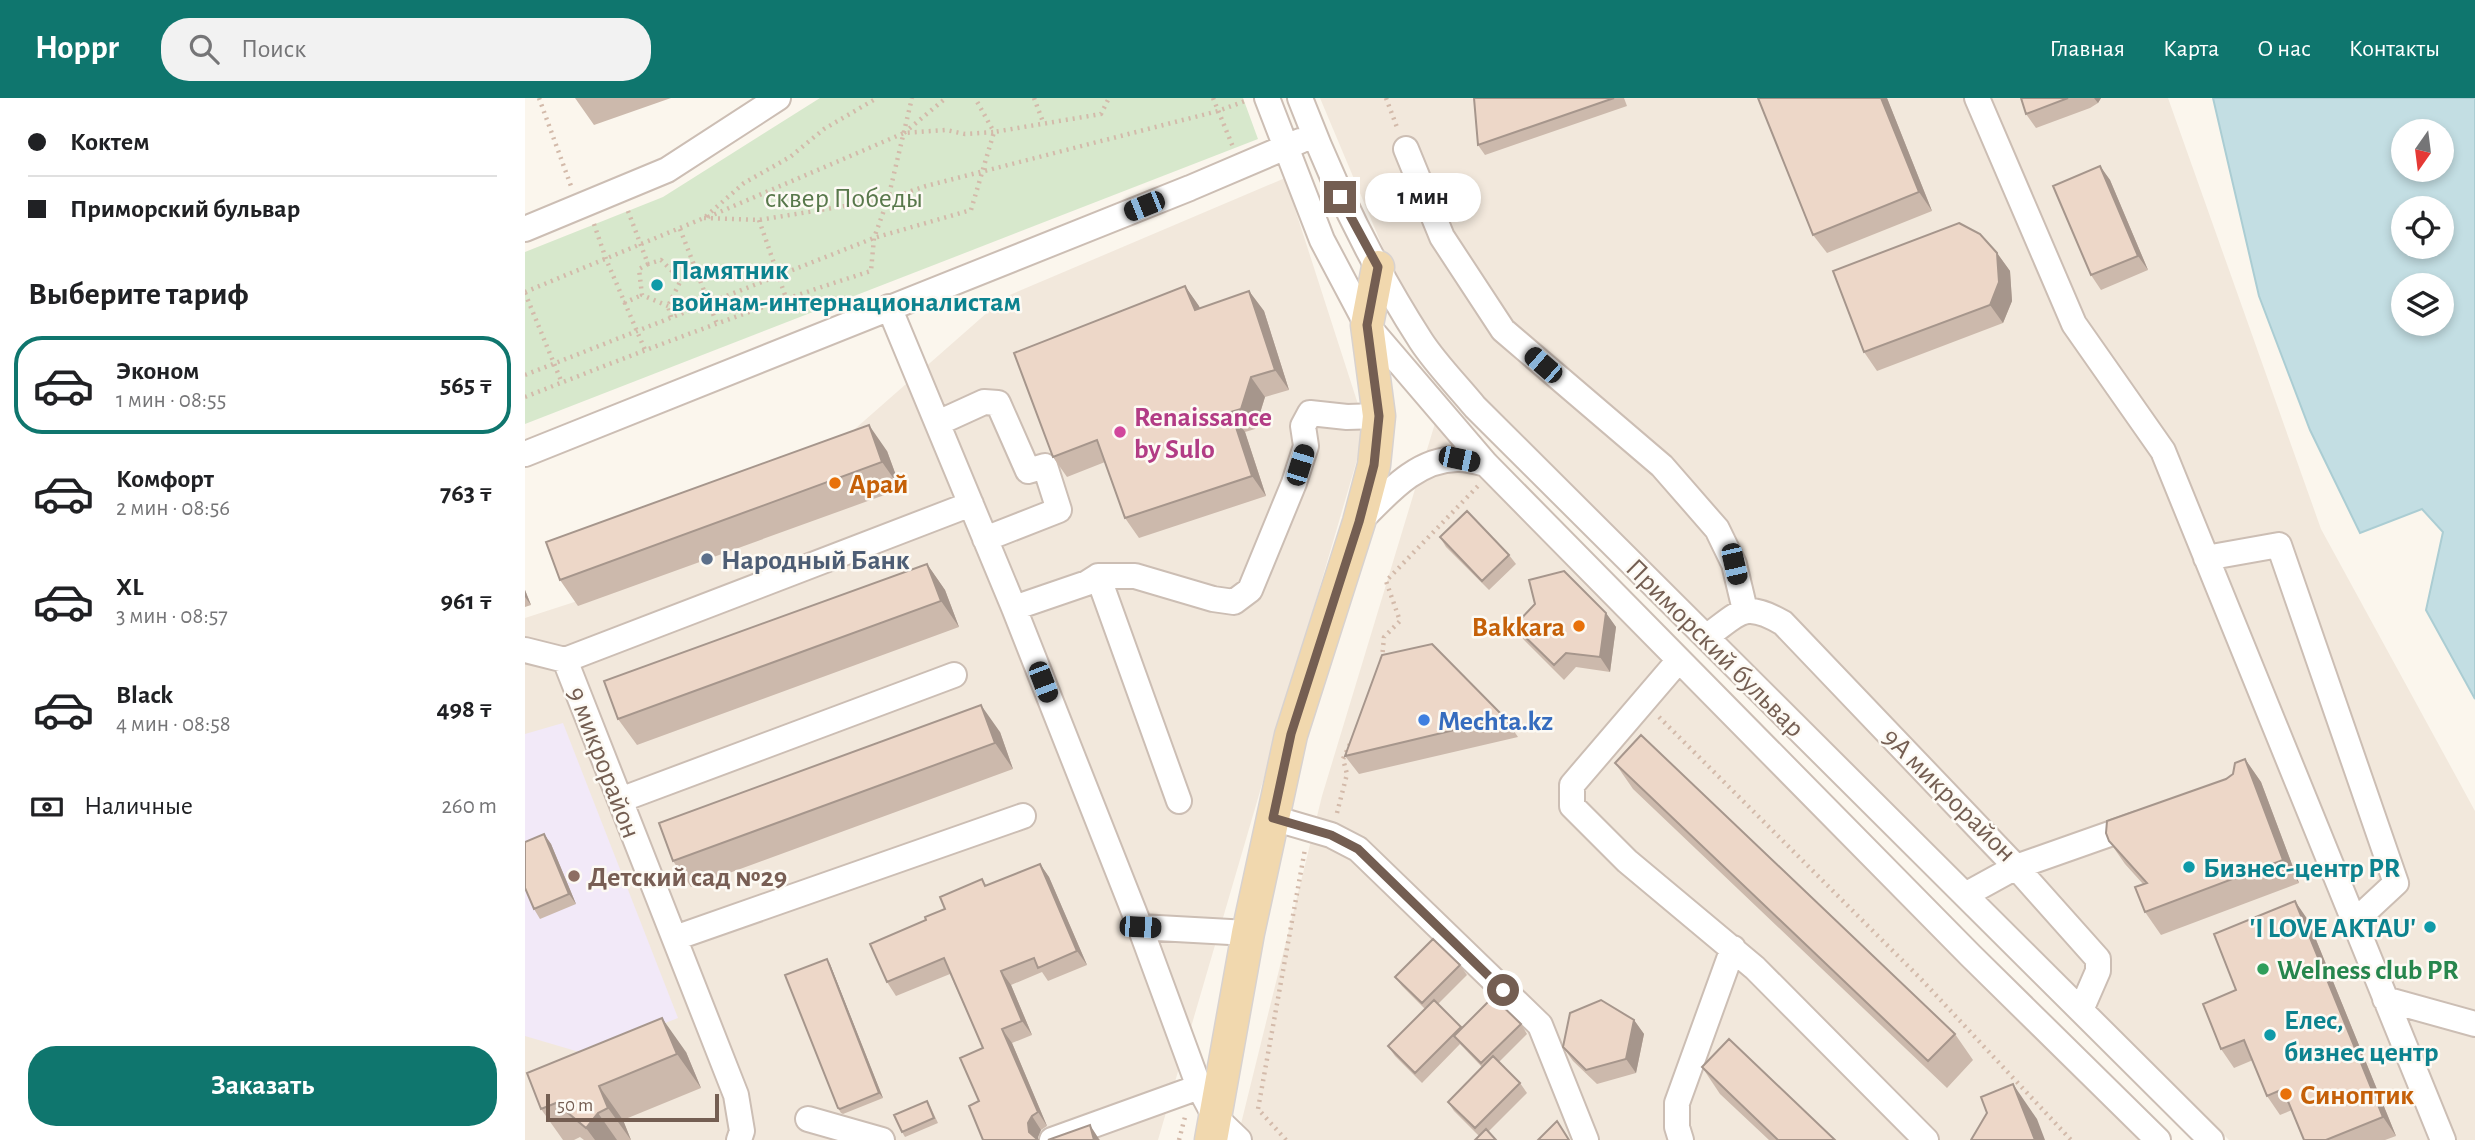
<!DOCTYPE html>
<html lang="ru">
<head>
<meta charset="utf-8">
<style>
  :root { --surface:#fff; --page:#f2f2f2; --text:#202124; --muted:#757577; --line:#e0e0e0; --accent:#0f766e }
  body { margin:0; font-family:"Alegreya Sans",sans-serif; background:var(--page); color:var(--text); height:100vh; display:flex; flex-direction:column; font-size:26px; white-space:nowrap }
  * { box-sizing:border-box; margin:0 }
  p { font-size:23px; color:var(--muted) }
  .icon { flex:none; width:38px; height:38px; fill:none; stroke:currentColor; stroke-width:2; stroke-linecap:round; stroke-linejoin:round }
  .map { position:relative; flex:1; overflow:hidden }
  .panel { display:flex; flex-direction:column; background:var(--surface); width:525px }
  .panel>* { flex:none }
  .guide { display:grid; align-content:center; height:154px; padding:0 28px; background:var(--surface) }
  .needle { width:46px; rotate:194deg }
  .buttons { position:absolute; left:1866px; top:21px; display:grid; gap:14px }
  .buttons a { display:grid; place-items:center; width:63px; height:63px; border-radius:50%; background:var(--surface); box-shadow:0 4px 10px #0003; font-size:35px }
  .scale { position:absolute; left:21px; bottom:18px; width:173px; box-sizing:border-box; padding-left:7px; border:4px solid #745e52; border-top:0; font-size:19px; line-height:24px; white-space:nowrap; color:#745e52; -webkit-text-stroke:5px #fdfaf4; paint-order:stroke }
  .end { position:absolute; width:32px; height:32px; margin:-16px; border:9px solid #745e52; background:#fff; box-shadow:0 0 0 4px #fff }
  .from { border-radius:50% }
  .bubble { position:absolute; height:49px; border-radius:24px; background:var(--surface); box-shadow:0 4px 10px #0003; font-size:23px; font-weight:700; line-height:49px; text-align:center }
  .car { position:absolute; width:21px; height:42px; margin:-21px -10px; border-radius:9px; box-shadow:0 0 5px 2px #0007; background:linear-gradient(#222 24%,#8ab4d8 0 40%,#222 0 76%,#8ab4d8 0 86%,#222 0) }
  .guide b { display:flex; align-items:center; gap:24px; height:66px; font-size:26px }
  .guide b+b { border-top:2px solid var(--line) }
  .guide i { width:18px; height:18px; background:var(--text) }
  ul { padding:0; list-style:none }
  li { display:flex; align-items:center; gap:21px; height:98px; margin:0 14px 10px; padding:0 14px; border:4px solid transparent; border-radius:28px }
  li div { flex:1 }
  li b { display:block; font-size:26px }
  li em { font-style:normal; font-weight:700 }
  li.selected { border-color:var(--accent) }
  li>.icon { width:63px; height:63px; stroke-width:1.5 }
  h2 { padding:0 28px; font-size:32px; line-height:84px }
  .pay { display:flex; align-items:center; gap:18px; height:77px; padding:0 28px; font-size:26px }
  .pay p { margin-inline-start:auto }
  .button { display:flex; gap:14px; margin-top:auto; padding:14px 28px }
  .button a { flex:1; height:80px; border-radius:28px; background:var(--accent); color:#fff; font-size:28px; font-weight:700; line-height:80px; text-align:center }
  header { display:flex; align-items:center; gap:42px; box-sizing:border-box; height:98px; padding:0 35px; background:var(--accent); color:#fff }
  header strong { font-size:33px }
  nav { display:flex; gap:38px; margin-inline-start:auto; font-size:24px }
  .search { width:490px; height:63px; background:var(--page); display:flex; align-items:center; gap:18px; box-sizing:border-box; padding:0 24px; border-radius:28px; color:var(--muted); font-size:26px }
  main { display:flex; flex:1; min-height:0 }
  .map>svg:first-child { display:block }
</style>
</head>
<body>
<header>
<strong>Hoppr</strong>
<div class="search"><svg class="icon" aria-label="search" viewBox="0 0 24 24"><circle cx="10" cy="10" r="6"/><path d="M15 15l6 6"/></svg>Поиск</div>
<nav><a>Главная</a><a>Карта</a><a>О нас</a><a>Контакты</a></nav>
</header>
<main>
<section class="panel">
<div class="guide">
<b><i class="from"></i>Коктем</b>
<b><i></i>Приморский бульвар</b>
</div>
<h2>Выберите тариф</h2>
<ul>
<li class="selected"><svg class="icon" aria-label="car" viewBox="0 0 24 24"><path d="M5 17H2v-5l4-1 3-4h7l3 4 3 1v5h-3M9 17h6M6 11h13"/><circle cx="7" cy="17" r="2"/><circle cx="17" cy="17" r="2"/></svg><div><b>Эконом</b><p>1 мин · 08:55</p></div><em>565 ₸</em></li>
<li><svg class="icon" aria-label="car" viewBox="0 0 24 24"><path d="M5 17H2v-5l4-1 3-4h7l3 4 3 1v5h-3M9 17h6M6 11h13"/><circle cx="7" cy="17" r="2"/><circle cx="17" cy="17" r="2"/></svg><div><b>Комфорт</b><p>2 мин · 08:56</p></div><em>763 ₸</em></li>
<li><svg class="icon" aria-label="car" viewBox="0 0 24 24"><path d="M5 17H2v-5l4-1 3-4h7l3 4 3 1v5h-3M9 17h6M6 11h13"/><circle cx="7" cy="17" r="2"/><circle cx="17" cy="17" r="2"/></svg><div><b>XL</b><p>3 мин · 08:57</p></div><em>961 ₸</em></li>
<li><svg class="icon" aria-label="car" viewBox="0 0 24 24"><path d="M5 17H2v-5l4-1 3-4h7l3 4 3 1v5h-3M9 17h6M6 11h13"/><circle cx="7" cy="17" r="2"/><circle cx="17" cy="17" r="2"/></svg><div><b>Black</b><p>4 мин · 08:58</p></div><em>498 ₸</em></li>
</ul>
<div class="pay"><svg class="icon" aria-label="cash" viewBox="0 0 24 24"><path d="M3 7h18v10H3z"/><circle cx="12" cy="12" r="2"/></svg>Наличные<p>260 m</p></div>
<div class="button"><a>Заказать</a></div>
</section>
<div class="map">
<svg width="1950" height="1042" viewBox="0 0 1950 1042">
  <rect width="100%" height="100%" fill="#fbf6ed"/>
  <path fill="#f2e8dc" d="M 795,0 L 1643,0 L 1796,431 L 1950,713 L 1950,1042 L 1704,1042 L 921,266 L 872,183 Z
    M 760,80 L 841,331 L 633,1042 L 0,1042 L 0,520 L 182,461 L 480,199 Z
    M 911,322 L 1624,1042 L 712,1042 L 797,698 Z"/>
  <path fill="#f2e9f8" d="M 38,625 L 153,920 L 61,956 L 0,938 L 0,636 Z"/>
  <path fill="#d7e8cc" d="M 295,0 L 718,0 L 733,41 L 0,326 L 0,154 L 138,99 Z"/>
  <path fill="#c3dee3" stroke="#abcdd3" stroke-width="2" fill-rule="evenodd" d="M 1688,0 L 1950,0 L 1950,601 L 1901,512 L 1918,434 L 1897,411 L 1835,435 L 1785,332 L 1734,198 ZM 1878,33 L 1916,33 L 1916,72 L 1878,72 ZM 1878,110 L 1916,110 L 1916,149 L 1878,149 ZM 1878,187 L 1916,187 L 1916,226 L 1878,226 Z"/>
  <g fill="none" stroke-linecap="round" stroke-linejoin="round">
    <g stroke="#ccbeb4" stroke-width="28">
      <path id="minor" d="M 742,0 L 797,142 L 842,227 L 961,366 L 1446,858 L 1633,1042
        M 775,0 C 807,84 847,167 896,243 C 911,266 932,287 950,309 L 1686,1042
        M 1452,0 L 1549,226 L 1638,353 L 1918,1042
        M 881,51 L 917,139 L 978,232 L 1137,368 L 1192,431 L 1209,466 L 1220,512
        M 0,131 L 142,72 L 253,0
        M 364,209 L 489,510 L 615,829 L 674,989 L 690,1019 L 714,1042
        M 413,325 L 459,304 L 473,305 L 503,373 L 520,368 L 534,412 L 460,441
        M 0,356 L 665,90 L 775,43
        M 834,424 C 862,396 892,360 934,361 C 943,361 953,364 961,366
        M 1681,460 L 1754,447 L 1871,785 L 1829,824
        M 573,478 L 654,703
        M 489,510 L 562,485 L 573,478 L 610,478 L 688,501 L 709,504 L 725,492 L 769,385 L 781,348 L 778,328 L 785,315 L 822,319 L 854,318
        M 1181,539 C 1215,515 1218,502 1258,525 L 1491,769 L 1613,726
        M 0,552 L 40,562 L 211,997 L 217,1033 L 214,1042
        M 40,562 L 446,406
        M 1154,562 L 1047,687 L 1047,708 L 1102,763 L 1230,870 L 1401,1042
        M 95,702 L 429,577
        M 748,720 L 806,737 L 833,751 L 1015,927 L 1061,1042
        M 1440,797 L 1491,769 L 1573,861 L 1573,873 L 1556,912
        M 615,829 L 723,835
        M 150,840 L 498,718
        M 1860,901 L 1950,926
        M 283,1021 L 357,1042
        M 527,1042 L 674,989
        M 1156,1042 L 1152,1029 L 1152,1005 L 1208,850"/>
    </g>
    <g stroke="#d8d2cf" stroke-width="35">
      <path id="major" d="M 686,1042 L 723,835 L 766,637 L 834,424 L 849,367 L 854,318 L 842,227 L 853,169"/>
    </g>
    <path stroke="#d3baaa" stroke-width="4.5" stroke-dasharray="2 5" stroke-linecap="butt" d="M 14,0 L 46,88
      M 509,0 L 518,24
      M 688,0 L 708,49
      M 861,0 L 873,32
      M 379,35 L 421,0
      M 103,113 L 123,166 L 136,162 L 156,182
      M 183,119 L 379,35 L 421,32 L 440,36 L 469,34 L 450,0
      M 179,120 L 234,122 L 363,101 L 401,88 L 693,13 L 720,3
      M 234,122 L 261,200
      M 69,126 L 81,161 L 120,252
      M 155,131 L 192,226
      M 123,166 L 114,171 L 117,197 L 143,208
      M 0,194 L 179,120 L 219,85 L 265,59 L 299,31 L 352,0
      M 0,195 L 37,285
      M 99,205 L 117,197
      M 146,219 L 143,208 L 156,182 L 173,175
      M 0,277 L 349,140 L 446,112 L 469,34 L 576,16 L 584,0
      M 0,299 C 114,254 229,210 346,173 L 349,140 L 363,101 L 387,0
      M 857,561 L 859,539 L 875,523 L 861,483 L 953,388
      M 1134,619 L 1395,880 L 1546,1042
      M 812,715 L 822,676 L 818,661 L 825,646
      M 654,1042 L 660,1019
      M 761,1042 L 733,1011 L 780,751"/>
    <use href="#minor" stroke="#fff" stroke-width="24"/>
    <use href="#major" stroke="#f1d8ae" stroke-width="32"/>
  </g>
  <path fill="#ccb9ac" d="M 50,0 L 146,0 L 69,27 Z
    M 949,0 L 1099,0 L 1102,8 L 960,57 L 953,47 Z
    M 1233,0 L 1362,0 L 1407,113 L 1302,155 L 1288,137 Z
    M 1496,0 L 1576,0 L 1573,5 L 1565,10 L 1511,30 L 1501,16 Z
    M 1575,68 L 1585,82 L 1623,172 L 1576,192 L 1566,177 Z
    M 1472,155 L 1485,173 L 1487,203 L 1478,225 L 1352,273 L 1339,254 Z
    M 660,188 L 675,210 L 724,193 L 739,213 L 764,292 L 740,299 L 730,331 L 720,334 L 741,398 L 614,440 L 600,420 L 580,364 L 542,379 L 528,359 Z
    M 362,353 L 376,391 L 53,508 L 35,482 Z
    M 915,439 L 984,457 L 991,466 L 964,492 L 921,449 Z
    M 402,466 L 420,492 L 434,529 L 112,647 L 93,621 Z
    M 0,492 L 6,507 L 0,509 Z
    M 1081,515 L 1091,529 L 1085,574 L 1051,569 L 1039,582 L 999,542 L 989,528 Z
    M 980,620 L 993,639 L 834,676 L 820,658 Z
    M 475,634 L 488,671 L 166,789 L 148,763 Z
    M 1720,661 L 1736,684 L 1774,785 L 1636,837 L 1620,814 L 1618,786 L 1600,766 L 1584,743 L 1701,681 L 1708,676 Z
    M 1090,665 L 1430,936 L 1448,962 L 1422,990 L 1108,691 Z
    M 19,736 L 26,746 L 51,806 L 15,821 L 9,811 Z
    M 515,766 L 524,779 L 562,867 L 523,883 L 517,874 L 486,887 L 507,937 L 487,945 L 522,1028 L 516,1032 L 513,1039 L 513,1042 L 454,1003 L 458,950 L 425,876 L 371,898 L 362,884 L 401,822 L 420,811 L 457,781 L 461,788 Z
    M 1783,822 L 1871,1038 L 1860,1042 L 1779,1042 L 1767,1012 L 1755,1017 L 1742,998 L 1728,962 L 1709,970 L 1696,951 L 1711,892 Z
    M 302,861 L 305,866 L 358,1000 L 318,1016 L 316,1015 L 313,1010 Z
    M 935,867 L 942,877 L 913,906 L 937,931 L 996,926 L 1002,936 L 974,964 L 995,985 L 1002,995 L 963,1034 L 954,1038 L 929,1013 L 923,1004 L 957,969 L 935,946 L 897,985 L 870,958 L 863,948 L 900,911 L 877,888 L 870,879 Z
    M 1109,922 L 1119,936 L 1111,975 L 1072,986 L 1048,963 L 1038,949 Z
    M 161,954 L 176,990 L 98,1022 L 106,1042 L 59,1042 L 55,1039 L 49,1042 L 38,1042 L 16,1011 L 2,975 Z
    M 1177,969 L 1310,1042 L 1244,1042 L 1195,996 Z
    M 405,1008 L 413,1025 L 380,1039 L 377,1034 Z"/>
  <path fill="#a6968c" d="M 1356,0 L 1362,0 L 1407,113 L 1394,94 Z
    M 1569,0 L 1576,0 L 1573,5 Z
    M 1575,68 L 1585,82 L 1623,172 L 1613,158 Z
    M 1472,155 L 1485,173 L 1487,203 L 1478,225 L 1465,207 Z
    M 660,188 L 674,208 L 684,233 L 670,212 Z
    M 724,193 L 739,213 L 764,292 L 750,272 Z
    M 726,279 L 740,299 L 730,331 L 716,311 Z
    M 706,314 L 720,334 L 741,398 L 727,378 Z
    M 344,327 L 362,353 L 376,391 L 357,364 Z
    M 402,466 L 420,492 L 434,529 L 416,503 Z
    M 0,492 L 6,507 L 0,499 Z
    M 1081,515 L 1091,529 L 1085,574 L 1075,559 Z
    M 456,607 L 475,634 L 488,671 L 470,645 Z
    M 1720,661 L 1736,684 L 1774,785 L 1758,762 Z
    M 19,736 L 26,746 L 51,806 L 44,796 Z
    M 515,766 L 524,779 L 562,867 L 552,853 Z
    M 1770,803 L 1783,822 L 1871,1038 L 1858,1019 Z
    M 302,861 L 305,866 L 358,1000 L 354,995 Z
    M 476,873 L 486,887 L 507,937 L 497,923 Z
    M 137,920 L 161,954 L 176,990 L 152,956 Z
    M 1109,922 L 1119,936 L 1111,975 L 1101,961 Z
    M 477,931 L 487,945 L 522,1028 L 513,1014 Z
    M 1488,986 L 1512,1021 L 1520,1042 L 1510,1042 Z
    M 74,988 L 98,1022 L 106,1042 L 83,1010 Z
    M 73,1015 L 92,1042 L 70,1042 L 61,1030 Z
    M 507,1018 L 516,1032 L 513,1039 L 513,1042 L 504,1034 L 503,1025 Z
    M 565,1027 L 574,1041 L 575,1042 L 569,1042 Z"/>
  <path fill="#edd7c8" stroke="#a6968c" stroke-width="2" d="M 949,0 L 1089,0 L 953,47 Z
    M 1233,0 L 1356,0 L 1394,94 L 1288,137 Z
    M 1496,0 L 1543,0 L 1501,16 Z
    M 1575,68 L 1613,158 L 1566,177 L 1528,88 Z
    M 1434,125 L 1455,136 L 1472,155 L 1474,184 L 1465,207 L 1339,254 L 1308,173 Z
    M 660,188 L 670,212 L 724,193 L 750,272 L 726,279 L 716,311 L 706,314 L 727,378 L 600,420 L 572,342 L 528,359 L 489,255 Z
    M 344,327 L 357,364 L 35,482 L 21,444 Z
    M 942,413 L 984,457 L 957,483 L 915,439 Z
    M 402,466 L 416,503 L 93,621 L 79,583 Z
    M 1039,473 L 1081,515 L 1075,559 L 1041,555 L 1029,567 L 989,528 L 1010,506 L 1004,482 Z
    M 907,546 L 980,620 L 820,658 L 857,557 Z
    M 456,607 L 470,645 L 148,763 L 134,725 Z
    M 1116,637 L 1430,936 L 1403,963 L 1090,665 Z
    M 1720,661 L 1758,762 L 1620,814 L 1610,789 L 1622,785 L 1584,743 L 1581,735 L 1582,723 L 1701,681 L 1708,676 L 1710,665 Z
    M 19,736 L 44,796 L 9,811 L 0,790 L 0,744 Z
    M 515,766 L 552,853 L 513,870 L 509,860 L 476,873 L 497,923 L 477,931 L 513,1014 L 507,1018 L 503,1025 L 504,1034 L 513,1042 L 458,1042 L 444,1008 L 454,1003 L 435,960 L 458,950 L 419,860 L 362,884 L 345,846 L 401,822 L 400,819 L 420,811 L 415,799 L 457,781 L 460,788 Z
    M 1770,803 L 1858,1019 L 1801,1042 L 1779,1042 L 1758,991 L 1742,998 L 1719,942 L 1696,951 L 1678,906 L 1711,892 L 1689,836 Z
    M 908,841 L 935,867 L 897,905 L 870,879 Z
    M 302,861 L 354,995 L 315,1011 L 313,1010 L 260,877 Z
    M 968,899 L 996,926 L 956,965 L 929,938 Z
    M 909,902 L 936,929 L 890,975 L 863,948 Z
    M 1076,902 L 1109,922 L 1101,961 L 1061,972 L 1038,949 L 1045,915 Z
    M 137,920 L 152,956 L 74,988 L 83,1010 L 73,1015 L 61,1030 L 31,1005 L 16,1011 L 2,975 Z
    M 1204,941 L 1310,1042 L 1253,1042 L 1177,969 Z
    M 968,958 L 995,985 L 950,1030 L 923,1004 Z
    M 1488,986 L 1510,1042 L 1446,1042 L 1462,1015 L 1456,999 Z
    M 402,1003 L 409,1020 L 377,1034 L 369,1017 Z
    M 1032,1023 L 1044,1042 L 1013,1042 Z
    M 565,1027 L 569,1042 L 523,1042 Z
    M 961,1031 L 971,1042 L 950,1042 Z"/>
  <g fill="none" stroke-linecap="round" stroke-linejoin="round">
    <path stroke="#745e52" stroke-width="9" d="M 815,99 L 853,169 L 842,227 L 854,318 L 849,367 L 834,424 L 766,636 L 748,720 L 806,737 L 833,751 L 978,892"/>
  </g>
  <g fill="#0f9aa8" stroke="#fdfaf4" stroke-width="2.5">
    <circle cx="132" cy="187" r="7"/>
    <circle cx="1664" cy="769" r="7"/>
    <circle cx="1905" cy="829" r="7"/>
    <circle cx="1745" cy="937" r="7"/>
  </g>
  <circle fill="#d1479c" stroke="#fdfaf4" stroke-width="2.5" cx="595" cy="334" r="7"/>
  <g fill="#e8710a" stroke="#fdfaf4" stroke-width="2.5">
    <circle cx="310" cy="385" r="7"/>
    <circle cx="1054" cy="528" r="7"/>
    <circle cx="1761" cy="996" r="7"/>
  </g>
  <circle fill="#5c6f8a" stroke="#fdfaf4" stroke-width="2.5" cx="182" cy="461" r="7"/>
  <circle fill="#3f7fe0" stroke="#fdfaf4" stroke-width="2.5" cx="899" cy="622" r="7"/>
  <circle fill="#8d6e63" stroke="#fdfaf4" stroke-width="2.5" cx="49" cy="778" r="7"/>
  <circle fill="#2e9e5b" stroke="#fdfaf4" stroke-width="2.5" cx="1738" cy="871" r="7"/>
  <g text-anchor="middle" stroke-width="5" stroke-linejoin="round" paint-order="stroke">
    <g font-size="28" fill="#58784b" stroke="#fdfaf4">
      <text x="319" y="109">сквер Победы</text>
    </g>
    <g font-size="28" font-weight="bold" fill="#0d838f" stroke="#fdfaf4" text-anchor="start">
      <text x="146" y="181">Памятник<tspan x="146" dy="32">войнам-интернационалистам</tspan></text>
      <text x="1678" y="779">Бизнес-центр PR</text>
      <text x="1891" y="839" text-anchor="end">'I LOVE AKTAU'</text>
      <text x="1759" y="931">Елес,<tspan x="1759" dy="32">бизнес центр</tspan></text>
    </g>
    <g font-size="28" font-weight="bold" fill="#b23c85" stroke="#fdfaf4" text-anchor="start">
      <text x="609" y="328">Renaissance<tspan x="609" dy="32">by Sulo</tspan></text>
    </g>
    <g font-size="28" font-weight="bold" fill="#c56008" stroke="#fdfaf4" text-anchor="start">
      <text x="324" y="395">Арай</text>
      <text x="1040" y="538" text-anchor="end">Bakkara</text>
      <text x="1775" y="1006">Синоптик</text>
    </g>
    <g font-size="28" font-weight="bold" fill="#4e5e75" stroke="#fdfaf4" text-anchor="start">
      <text x="196" y="471">Народный Банк</text>
    </g>
    <g font-size="28" fill="#745e52" stroke="#fdfaf4">
      <text transform="translate(1191 549) rotate(45)" y="10">Приморский бульвар</text>
      <text transform="translate(80 664) rotate(69)" y="10">9 микрорайон</text>
      <text transform="translate(1425 696) rotate(45)" y="10">9А микрорайон</text>
    </g>
    <g font-size="28" font-weight="bold" fill="#366cbe" stroke="#fdfaf4" text-anchor="start">
      <text x="913" y="632">Mechta.kz</text>
    </g>
    <g font-size="28" font-weight="bold" fill="#785e54" stroke="#fdfaf4" text-anchor="start">
      <text x="63" y="788">Детский сад №29</text>
    </g>
    <g font-size="28" font-weight="bold" fill="#27864d" stroke="#fdfaf4" text-anchor="start">
      <text x="1752" y="881">Welness club PR</text>
    </g>
  </g>
</svg>
<div class="buttons">
<a><svg class="needle" viewBox="-14 -14 28 28"><path d="M0-13l5 13h-10z" fill="#e53935"/><path d="M0 13l5-13h-10z" fill="#757577"/></svg></a>
<a><svg class="icon" aria-label="locate" viewBox="0 0 24 24"><circle cx="12" cy="12" r="6"/><path d="M12 2v4M12 18v4M2 12h4M18 12h4"/></svg></a>
<a><svg class="icon" aria-label="layers" viewBox="0 0 24 24"><path d="M12 4l9 5-9 5-9-5zM3 14l9 5 9-5"/></svg></a>
</div>
<div class="scale">50 m</div>
<i class="end from" style="left:978px;top:892px"></i>
<i class="end" style="left:815px;top:99px"></i>
<div class="bubble" style="left:840px;top:75px;width:116px">1 мин</div>
<i class="car" style="left:619px;top:108px;rotate:248deg"></i>
<i class="car" style="left:1018px;top:267px;rotate:311deg"></i>
<i class="car" style="left:934px;top:361px;rotate:102deg"></i>
<i class="car" style="left:775px;top:367px;rotate:17deg"></i>
<i class="car" style="left:1209px;top:466px;rotate:167deg"></i>
<i class="car" style="left:518px;top:584px;rotate:159deg"></i>
<i class="car" style="left:615px;top:829px;rotate:93deg"></i>
</div>
</main>
</body>
</html>
